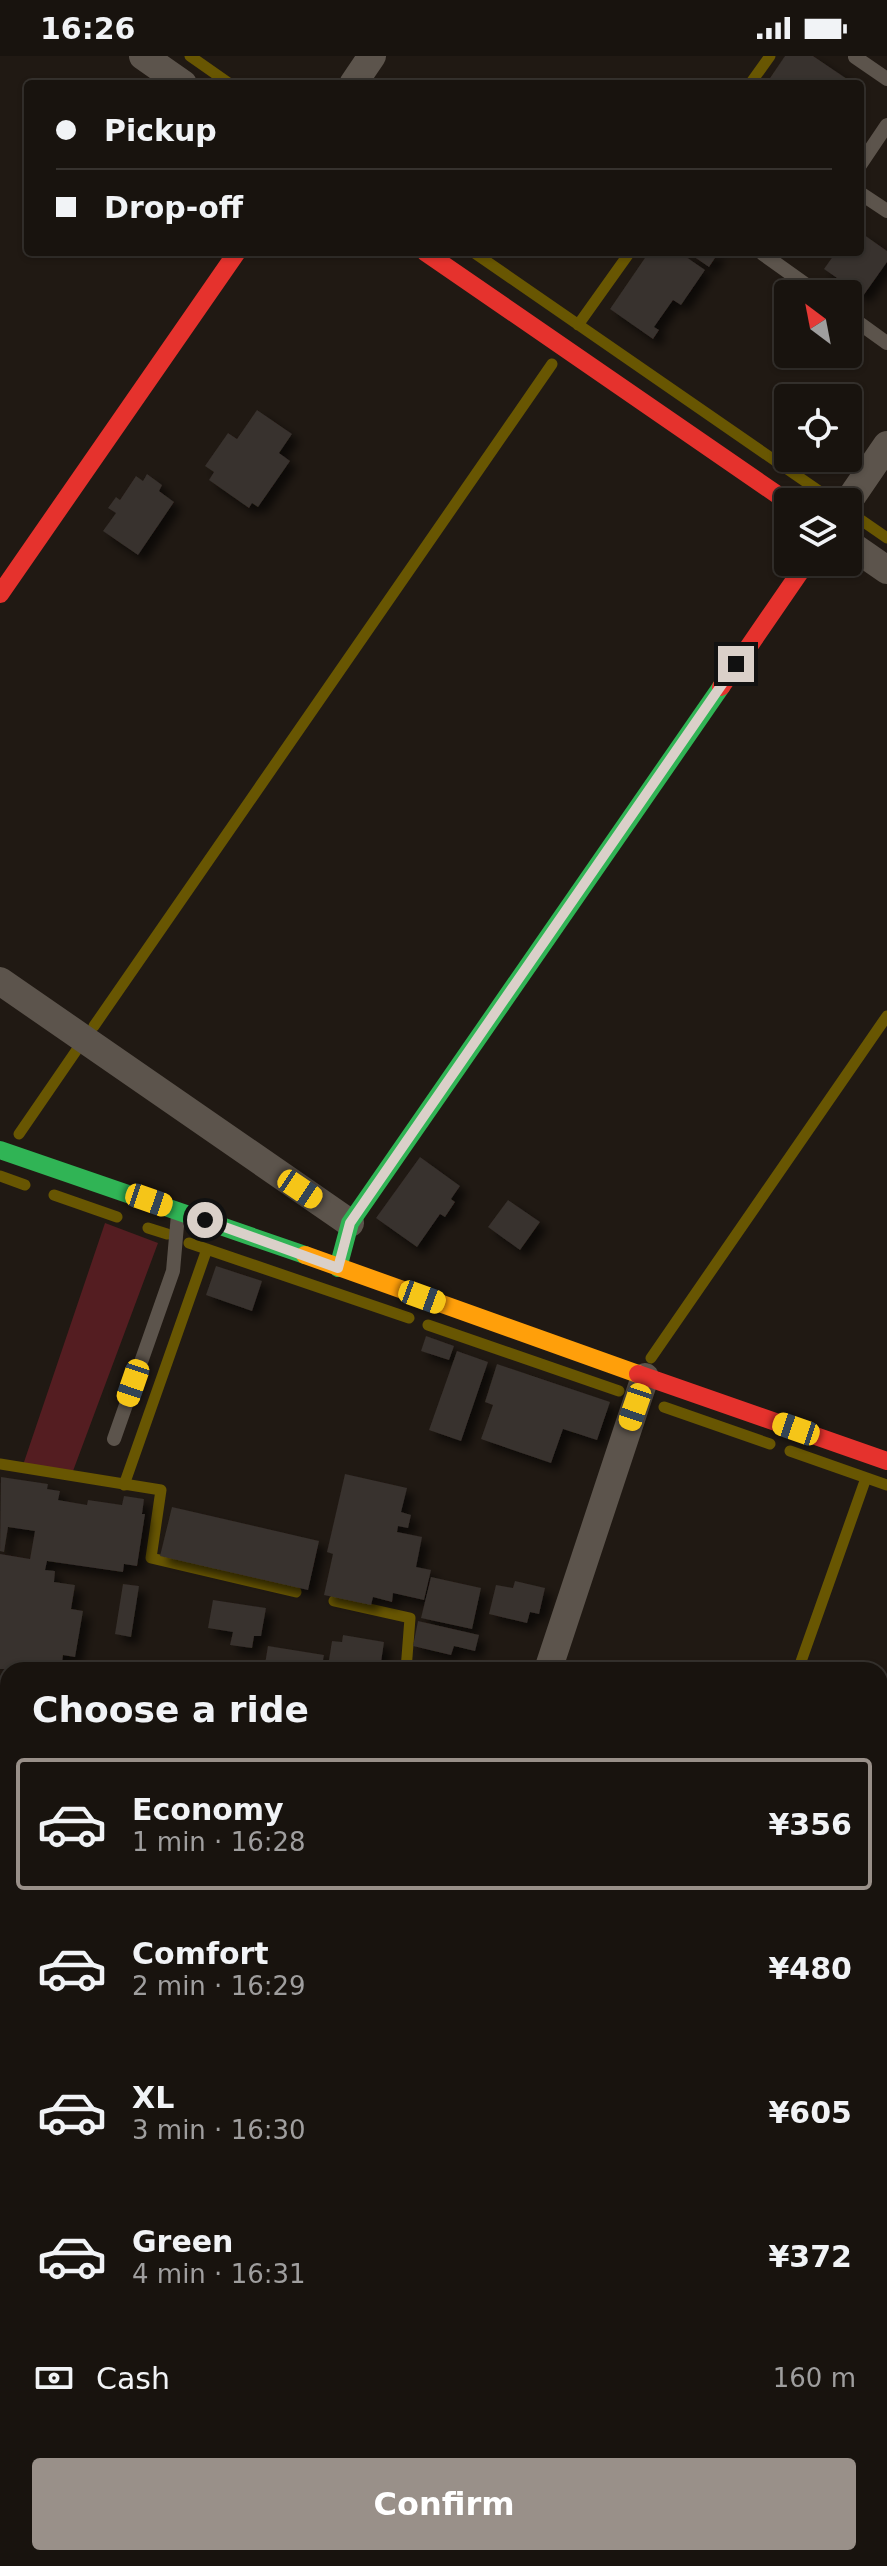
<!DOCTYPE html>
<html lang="en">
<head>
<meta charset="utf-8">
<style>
  :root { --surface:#18130e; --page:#25201c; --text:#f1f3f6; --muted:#9f9e9e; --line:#36322e; --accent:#999089 }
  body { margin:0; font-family:"DejaVu Sans",sans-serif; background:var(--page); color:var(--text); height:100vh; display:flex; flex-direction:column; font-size:30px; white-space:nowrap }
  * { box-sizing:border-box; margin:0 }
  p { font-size:26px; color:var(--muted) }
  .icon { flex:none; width:44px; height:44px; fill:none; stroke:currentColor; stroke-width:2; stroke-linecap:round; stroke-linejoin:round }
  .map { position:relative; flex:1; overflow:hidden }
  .side { position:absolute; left:0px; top:1606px; width:888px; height:904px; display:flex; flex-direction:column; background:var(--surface); border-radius:24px 24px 0 0; box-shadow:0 2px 6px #0004,0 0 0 2px var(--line) }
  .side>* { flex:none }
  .guide { position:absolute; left:24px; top:24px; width:840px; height:176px; border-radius:8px; box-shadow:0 2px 6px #0004,0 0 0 2px var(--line); display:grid; align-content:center; height:176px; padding:0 32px; background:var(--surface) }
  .needle { width:52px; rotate:328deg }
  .controls { position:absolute; left:774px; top:224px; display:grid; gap:16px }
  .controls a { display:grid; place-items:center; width:88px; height:88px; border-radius:8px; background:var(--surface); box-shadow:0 2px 6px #0004,0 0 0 2px var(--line); font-size:40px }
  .end { position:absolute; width:36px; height:36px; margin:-18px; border:10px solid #dad0c9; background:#111; box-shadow:0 0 0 4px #111 }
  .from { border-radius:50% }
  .car { position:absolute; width:24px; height:48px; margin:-24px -12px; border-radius:10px; box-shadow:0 0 6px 2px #0007; background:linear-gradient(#f5c518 24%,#345 0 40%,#f5c518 0 76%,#345 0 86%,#f5c518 0) }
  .guide b { display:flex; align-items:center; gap:28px; height:76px; font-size:30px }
  .guide b+b { border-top:2px solid var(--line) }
  .guide i { width:20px; height:20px; background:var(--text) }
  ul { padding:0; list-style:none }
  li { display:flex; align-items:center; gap:24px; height:132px; margin:0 16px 12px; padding:0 16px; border:4px solid transparent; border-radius:8px }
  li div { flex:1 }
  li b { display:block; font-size:30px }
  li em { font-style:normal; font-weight:700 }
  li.selected { border-color:var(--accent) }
  li>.icon { width:72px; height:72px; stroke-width:1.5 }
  h2 { padding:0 32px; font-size:36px; line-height:96px }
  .pay { display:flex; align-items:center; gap:20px; height:88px; padding:0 32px; font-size:30px }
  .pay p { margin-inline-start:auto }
  .primary-button { display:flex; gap:16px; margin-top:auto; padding:16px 32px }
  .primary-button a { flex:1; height:92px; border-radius:8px; background:var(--accent); color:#fff; font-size:32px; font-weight:700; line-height:92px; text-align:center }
  .status { display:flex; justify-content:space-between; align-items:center; height:56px; padding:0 40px; background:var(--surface); direction:ltr }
  .status svg { height:22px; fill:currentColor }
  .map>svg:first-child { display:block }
</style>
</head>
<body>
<div class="status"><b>16:26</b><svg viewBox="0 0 49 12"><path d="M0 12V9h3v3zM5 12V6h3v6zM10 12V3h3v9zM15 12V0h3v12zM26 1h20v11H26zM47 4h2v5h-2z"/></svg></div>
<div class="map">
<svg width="887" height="2510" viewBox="0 0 887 2510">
  <defs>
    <filter id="shadow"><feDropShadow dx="7" dy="7" stdDeviation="4" flood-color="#0009"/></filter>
  </defs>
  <rect width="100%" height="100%" fill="#201913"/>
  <path fill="#541d21" d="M 105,1167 L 158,1187 L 73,1415 L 23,1409 Z
    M 0,1913 L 8,1917 L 8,2248 L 0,2244 Z
    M 880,2358 L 887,2362 L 887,2510 L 564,2510 L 548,2502 L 880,2502 Z"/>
  <path fill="#685602" d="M 0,2266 L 8,2270 L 8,2502 L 500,2502 L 517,2510 L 0,2510 Z"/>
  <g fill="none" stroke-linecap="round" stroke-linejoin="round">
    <path stroke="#685602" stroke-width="11" d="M 190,0 L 230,28
      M 750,28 L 770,0
      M 473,196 L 835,446
      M 578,269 L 630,196
      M 848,455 L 887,482
      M 94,970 L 552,308
      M 19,1078 L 76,995
      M 0,1120 L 25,1129
      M 54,1139 L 117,1161
      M 148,1172 L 167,1178
      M 189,1187 L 409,1262
      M 428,1269 L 619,1335
      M 651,1302 L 887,960
      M 664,1351 L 770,1388
      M 790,1395 L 887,1429
      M 0,1408 L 161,1434 L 151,1502 L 296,1536
      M 124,1429 L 207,1193
      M 334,1545 L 410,1562 L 406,1614
      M 798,1614 L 866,1422"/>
  </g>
  <path fill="#38312d" filter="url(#shadow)" d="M 785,0 L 813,0 L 847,23 L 844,28 L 766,28 Z
    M 860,176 L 887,195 L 887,206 L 863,240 L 824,213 L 836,196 L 860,196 Z
    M 649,196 L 672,196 L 676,199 L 679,196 L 705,214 L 681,249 L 673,244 L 654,271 L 659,274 L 653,283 L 610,253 Z
    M 687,196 L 719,196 L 709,211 Z
    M 257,354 L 292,378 L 279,397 L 290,405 L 258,451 L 252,447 L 249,452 L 209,424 L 214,416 L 205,410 L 228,377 L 237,383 Z
    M 147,418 L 162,429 L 159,435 L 174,446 L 138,499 L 103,475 L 116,457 L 108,452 L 116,441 L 120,444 L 136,420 L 143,425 Z
    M 420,1101 L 460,1130 L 451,1143 L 455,1146 L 445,1161 L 440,1158 L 417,1191 L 376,1162 Z
    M 508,1144 L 540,1166 L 520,1194 L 488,1171 Z
    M 216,1210 L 262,1225 L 252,1255 L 206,1239 Z
    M 426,1280 L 454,1290 L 449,1304 L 421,1295 Z
    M 457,1295 L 488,1306 L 461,1385 L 429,1374 Z
    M 497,1308 L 610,1346 L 597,1384 L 563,1373 L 551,1407 L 481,1383 L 493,1349 L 485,1346 Z
    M 345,1418 L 407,1432 L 401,1456 L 411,1459 L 408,1472 L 398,1470 L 397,1476 L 422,1481 L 416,1511 L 431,1514 L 424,1544 L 393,1537 L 392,1546 L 373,1541 L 371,1549 L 324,1539 L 333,1498 L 327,1496 Z
    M 1,1421 L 48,1428 L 47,1433 L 60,1435 L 58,1444 L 87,1449 L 88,1444 L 122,1449 L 124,1440 L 144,1443 L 142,1458 L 145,1458 L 137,1510 L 124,1508 L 123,1516 L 47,1505 L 45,1514 L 55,1515 L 54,1526 L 75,1529 L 71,1553 L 83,1555 L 75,1601 L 63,1599 L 61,1614 L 0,1613 L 0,1498 L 30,1503 L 35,1475 L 8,1471 L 4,1496 L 0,1495 Z
    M 172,1451 L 319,1485 L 308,1534 L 160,1500 Z
    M 431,1521 L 481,1532 L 472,1573 L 421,1562 Z
    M 515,1525 L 545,1532 L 539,1558 L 530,1556 L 527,1567 L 489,1558 L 496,1529 L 513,1532 Z
    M 123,1528 L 139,1530 L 131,1581 L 115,1578 Z
    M 213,1544 L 266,1552 L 261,1580 L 254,1580 L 252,1592 L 230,1589 L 233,1576 L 208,1572 Z
    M 418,1565 L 479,1579 L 475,1595 L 454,1590 L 451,1599 L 413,1590 Z
    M 343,1579 L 384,1586 L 380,1613 L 329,1604 L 332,1585 L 342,1586 Z
    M 268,1590 L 324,1599 L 321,1614 L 264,1614 Z
    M 189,1604 L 239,1612 L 239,1614 L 187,1614 Z
    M 885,1665 L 887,1665 L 887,1705 L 880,1704 Z
    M 880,1829 L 887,1831 L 886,1917 L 880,1916 Z"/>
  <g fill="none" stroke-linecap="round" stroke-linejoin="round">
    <path stroke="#5c544c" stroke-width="14" d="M 855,1 L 887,23
      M 860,109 L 887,69
      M 860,137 L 887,155
      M 763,198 L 819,238
      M 848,259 L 887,287
      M 114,1383 L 173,1215 L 178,1158
      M 0,1797 L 8,1801
      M 0,1897 L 8,1901
      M 880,2245 L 887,2248
      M 880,2347 L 887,2350"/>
    <path stroke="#5c544c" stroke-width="28" d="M 143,0 L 183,28
      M 353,28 L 372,0
      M 848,446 L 887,389
      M 848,487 L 887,514
      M 0,925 L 350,1167
      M 548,1614 L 645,1321
      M 0,1658 L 8,1662
      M 880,1982 L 887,1983
      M 880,2096 L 887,2100"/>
    <path stroke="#30b455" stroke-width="18" d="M 0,1094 L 305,1199
      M 338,1212 L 350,1167 L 721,631"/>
    <path stroke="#ff9f0a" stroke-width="18" d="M 305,1199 L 638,1318
      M 0,1722 L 8,1726
      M 880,2171 L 887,2175"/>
    <path stroke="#e5322d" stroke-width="18" d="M 425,196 L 788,446
      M 0,538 L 237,196
      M 721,631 L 807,506
      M 638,1318 L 887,1405"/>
  </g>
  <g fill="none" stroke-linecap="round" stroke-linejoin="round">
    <path stroke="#dad0c9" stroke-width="10" d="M 205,1164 L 338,1212 L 350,1167 L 736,608"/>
  </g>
</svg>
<div class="controls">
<a><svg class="needle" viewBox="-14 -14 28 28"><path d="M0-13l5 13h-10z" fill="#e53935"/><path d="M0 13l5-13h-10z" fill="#9f9e9e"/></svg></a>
<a><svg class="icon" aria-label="locate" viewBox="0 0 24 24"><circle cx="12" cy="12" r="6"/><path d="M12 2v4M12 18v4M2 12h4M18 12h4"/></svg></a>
<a><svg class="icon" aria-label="layers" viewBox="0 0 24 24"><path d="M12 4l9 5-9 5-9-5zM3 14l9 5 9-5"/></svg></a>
</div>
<i class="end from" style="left:205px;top:1164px"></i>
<i class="end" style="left:736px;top:608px"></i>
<i class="car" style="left:300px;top:1133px;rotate:124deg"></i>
<i class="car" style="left:149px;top:1144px;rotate:109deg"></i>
<i class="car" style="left:422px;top:1241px;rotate:110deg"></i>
<i class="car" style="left:133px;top:1327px;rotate:199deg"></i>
<i class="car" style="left:635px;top:1351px;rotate:199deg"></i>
<i class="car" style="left:796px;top:1373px;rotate:289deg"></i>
<div class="guide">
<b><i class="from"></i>Pickup</b>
<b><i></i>Drop-off</b>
</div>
<section class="side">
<h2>Choose a ride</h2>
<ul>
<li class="selected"><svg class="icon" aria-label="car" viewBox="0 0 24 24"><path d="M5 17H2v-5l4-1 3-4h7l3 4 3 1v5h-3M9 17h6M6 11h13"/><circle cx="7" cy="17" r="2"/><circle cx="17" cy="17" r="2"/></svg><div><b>Economy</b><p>1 min · 16:28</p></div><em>¥356</em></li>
<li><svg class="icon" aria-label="car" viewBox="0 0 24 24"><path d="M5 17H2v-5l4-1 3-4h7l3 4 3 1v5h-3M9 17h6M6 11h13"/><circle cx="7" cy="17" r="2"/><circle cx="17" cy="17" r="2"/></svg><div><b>Comfort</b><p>2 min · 16:29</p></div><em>¥480</em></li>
<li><svg class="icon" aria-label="car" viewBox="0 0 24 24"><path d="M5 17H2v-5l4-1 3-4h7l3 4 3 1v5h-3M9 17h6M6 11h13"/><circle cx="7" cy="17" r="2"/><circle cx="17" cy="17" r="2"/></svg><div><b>XL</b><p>3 min · 16:30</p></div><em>¥605</em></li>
<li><svg class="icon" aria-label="car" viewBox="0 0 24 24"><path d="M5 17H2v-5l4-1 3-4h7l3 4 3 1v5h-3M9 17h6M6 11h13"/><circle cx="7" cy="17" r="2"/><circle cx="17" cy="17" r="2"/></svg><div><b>Green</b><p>4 min · 16:31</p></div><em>¥372</em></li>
</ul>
<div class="pay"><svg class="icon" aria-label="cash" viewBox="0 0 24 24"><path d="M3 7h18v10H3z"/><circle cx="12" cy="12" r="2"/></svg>Cash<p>160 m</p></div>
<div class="primary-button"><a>Confirm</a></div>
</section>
</div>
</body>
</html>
